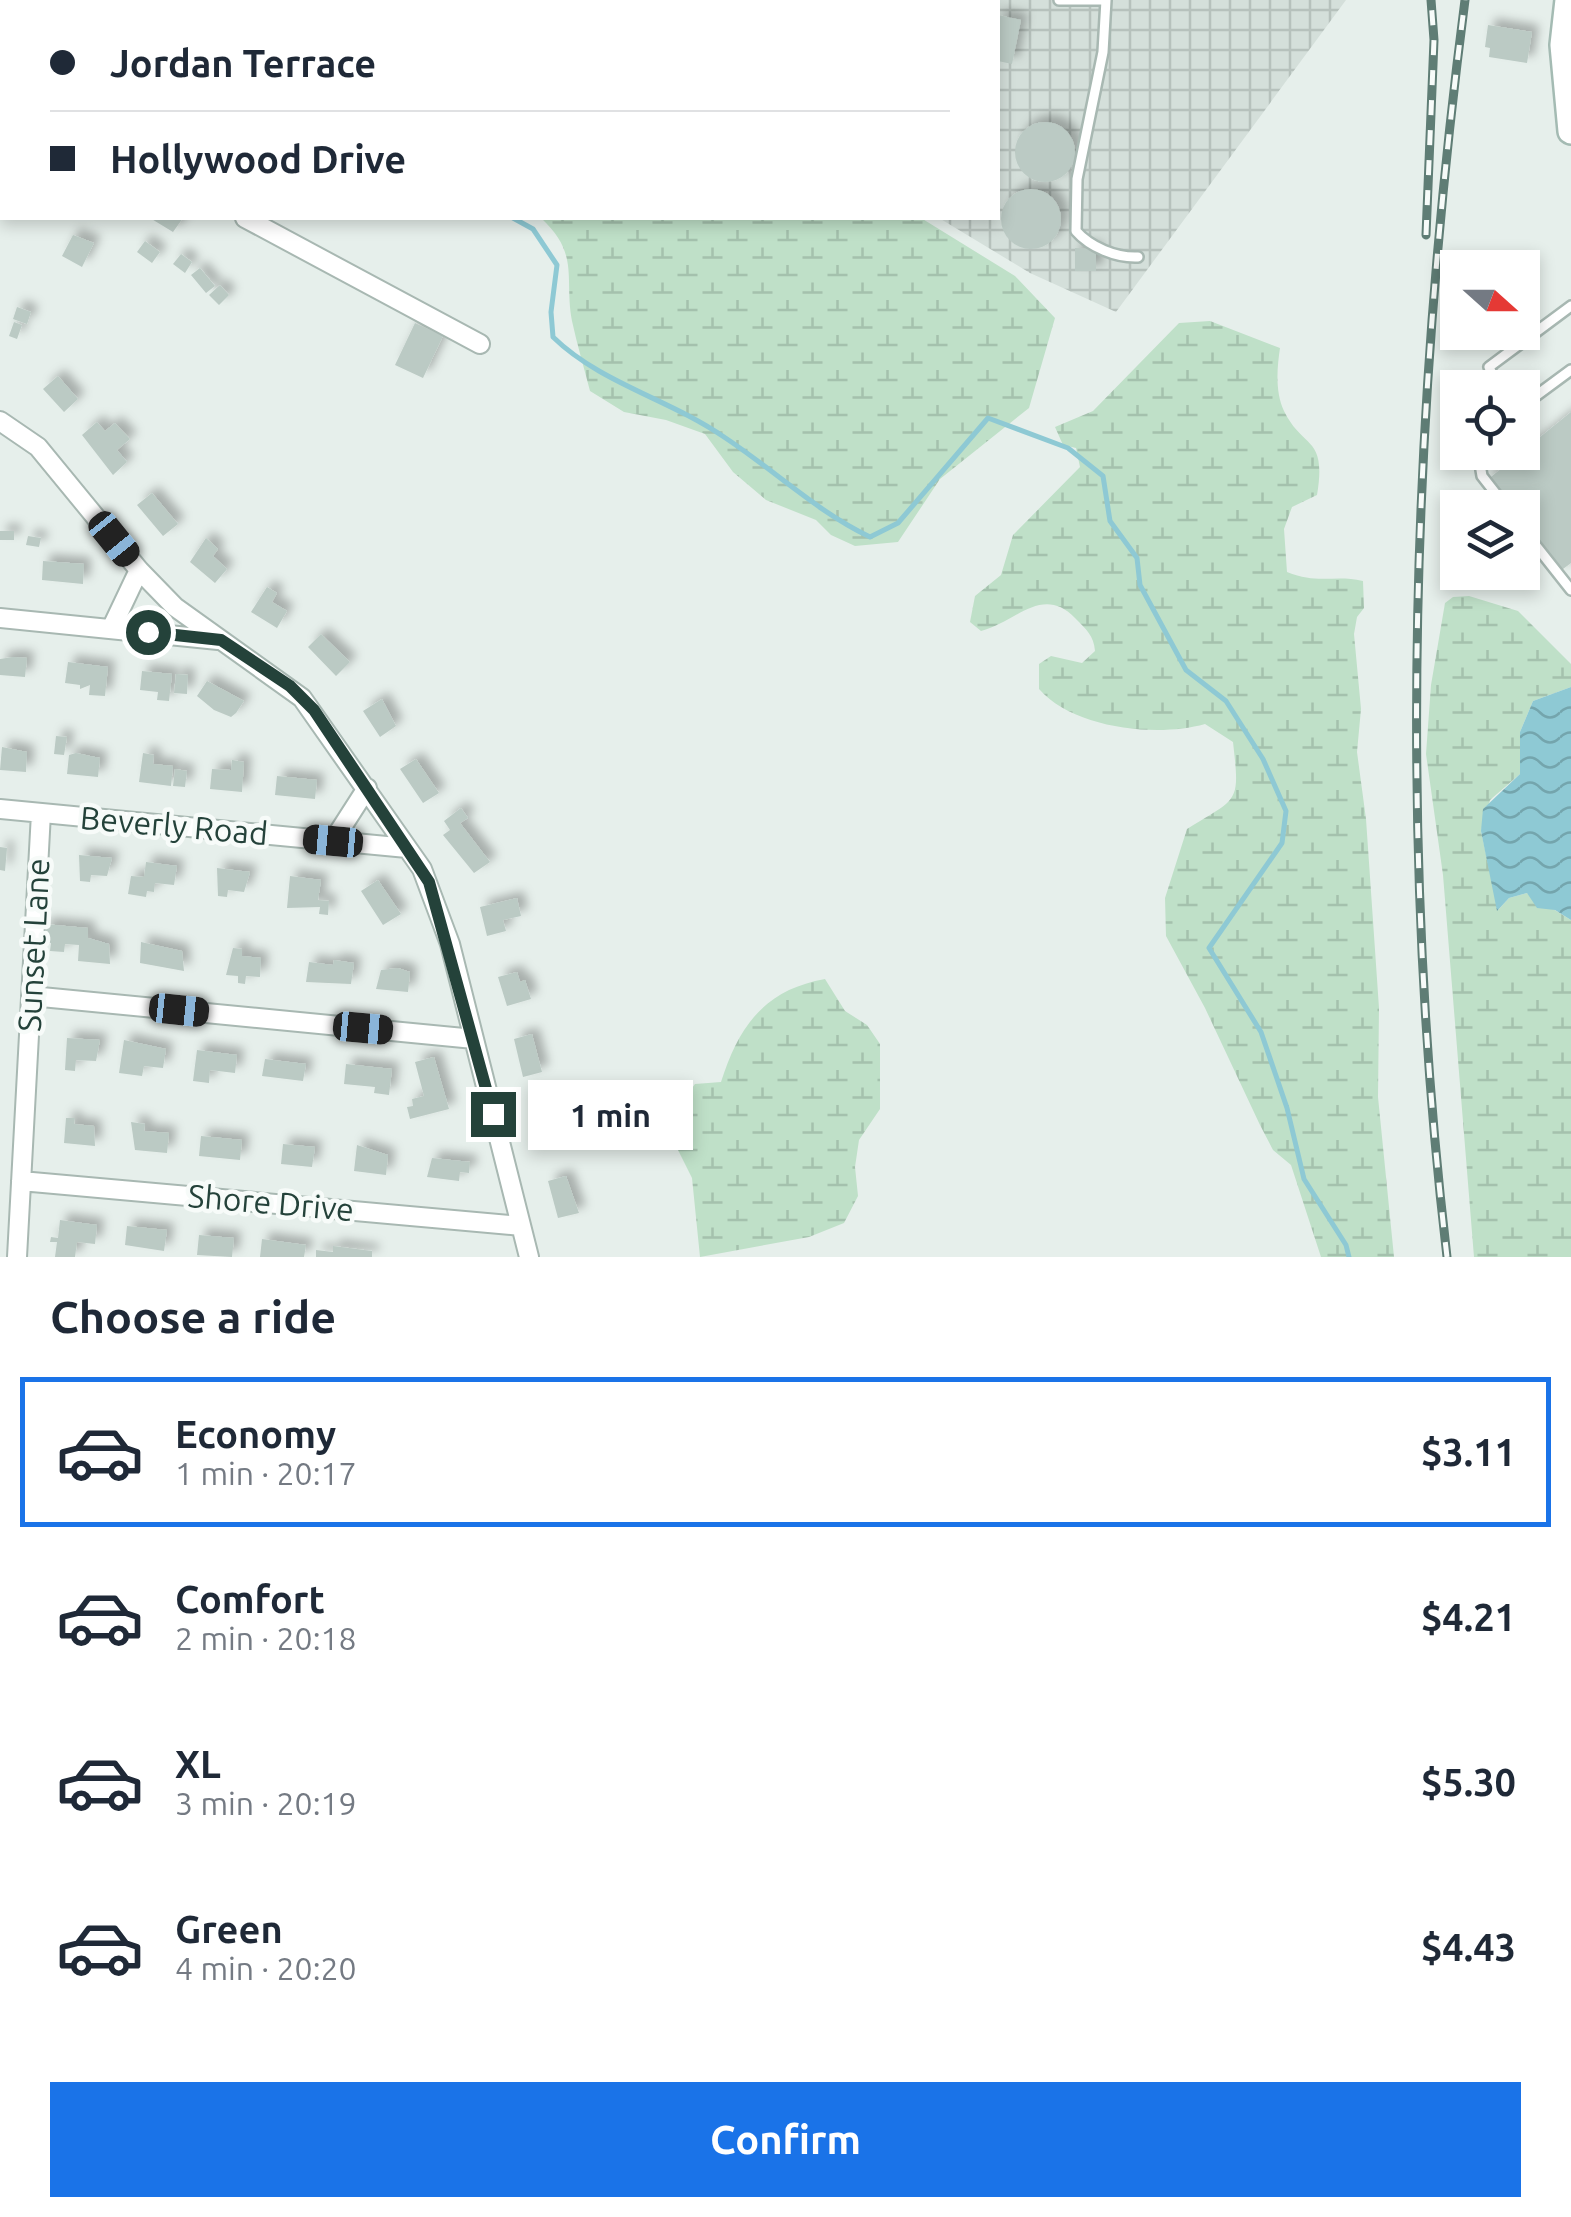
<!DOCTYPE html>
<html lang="en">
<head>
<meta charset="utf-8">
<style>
  :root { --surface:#fff; --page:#f2f2f3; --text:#1f2937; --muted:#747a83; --line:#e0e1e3; --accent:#1a73e8 }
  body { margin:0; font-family:Ubuntu,sans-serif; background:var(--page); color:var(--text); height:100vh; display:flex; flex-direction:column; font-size:38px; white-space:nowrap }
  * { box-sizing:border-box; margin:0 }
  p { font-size:32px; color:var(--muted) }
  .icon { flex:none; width:55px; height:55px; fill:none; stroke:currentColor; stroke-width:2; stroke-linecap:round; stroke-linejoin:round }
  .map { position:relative; height:1257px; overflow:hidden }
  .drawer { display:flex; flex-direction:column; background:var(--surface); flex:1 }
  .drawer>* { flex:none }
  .top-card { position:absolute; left:0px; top:0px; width:1000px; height:220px; box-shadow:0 5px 15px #0003; display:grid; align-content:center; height:220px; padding:0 50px; background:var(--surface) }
  .needle { width:65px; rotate:111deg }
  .tools { position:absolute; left:1440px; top:250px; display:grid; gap:20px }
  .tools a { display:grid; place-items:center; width:100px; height:100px; border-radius:0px; background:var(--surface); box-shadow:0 5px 15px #0003; font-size:50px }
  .end { position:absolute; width:45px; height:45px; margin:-22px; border:12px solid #24423a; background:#fff; box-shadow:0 0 0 5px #fff }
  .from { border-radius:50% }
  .bubble { position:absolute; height:70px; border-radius:0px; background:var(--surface); box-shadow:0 5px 15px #0003; font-size:32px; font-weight:600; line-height:70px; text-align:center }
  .car { position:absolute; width:30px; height:60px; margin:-30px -15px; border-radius:12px; box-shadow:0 0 8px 2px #0007; background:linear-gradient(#222 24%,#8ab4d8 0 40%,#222 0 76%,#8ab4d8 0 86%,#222 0) }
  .top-card b { display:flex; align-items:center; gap:35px; height:95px; font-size:38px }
  .top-card b+b { border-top:2px solid var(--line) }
  .top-card i { width:25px; height:25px; background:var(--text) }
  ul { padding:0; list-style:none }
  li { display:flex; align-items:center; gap:30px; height:150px; margin:0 20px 15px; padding:0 30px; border:5px solid transparent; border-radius:0px }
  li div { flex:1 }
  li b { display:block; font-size:38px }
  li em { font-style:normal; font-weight:600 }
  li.selected { border-color:var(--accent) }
  li>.icon { width:90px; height:90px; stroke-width:1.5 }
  h2 { padding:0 50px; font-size:45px; line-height:120px }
  .button { display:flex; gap:20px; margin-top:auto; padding:20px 50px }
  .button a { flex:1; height:115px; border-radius:0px; background:var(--accent); color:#fff; font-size:40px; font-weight:600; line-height:115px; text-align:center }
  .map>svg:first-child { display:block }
</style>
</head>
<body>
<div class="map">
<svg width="1571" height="1257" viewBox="0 0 1571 1257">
  <defs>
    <pattern id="industrial-grid" width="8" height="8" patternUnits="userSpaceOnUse" patternTransform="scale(2.5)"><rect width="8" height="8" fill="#d4dfda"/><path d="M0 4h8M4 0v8" fill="none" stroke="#b6c1bc"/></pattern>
    <pattern id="wetland-marsh" width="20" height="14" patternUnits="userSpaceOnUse" patternTransform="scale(2.5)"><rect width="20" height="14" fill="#bfe0c8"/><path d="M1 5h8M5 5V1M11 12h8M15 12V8" fill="none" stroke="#a4c1ad"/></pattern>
    <pattern id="water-waves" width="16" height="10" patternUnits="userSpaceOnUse" patternTransform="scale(2.5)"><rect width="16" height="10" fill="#8ec9d4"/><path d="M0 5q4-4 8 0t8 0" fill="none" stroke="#74a5ad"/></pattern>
    <filter id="shadow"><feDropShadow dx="7" dy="-7" stdDeviation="5" flood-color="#0004"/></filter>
  </defs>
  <rect width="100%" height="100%" fill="#e6efeb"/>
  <path fill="url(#industrial-grid)" d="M 926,0 L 1346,0 L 1116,312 L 1030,273 L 939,218 L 998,218 L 998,2 Z"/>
  <path fill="url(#wetland-marsh)" d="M 541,218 L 921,218 L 1015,276 L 1055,318 L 1029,408 L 940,479 L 898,542 L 855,546 L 831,535 L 816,520 L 766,500 L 733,472 L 705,434 L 666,420 L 624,412 L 590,391 C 584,368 577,344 572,321 C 564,277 580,254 541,218 Z
    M 1210,321 L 1280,348 C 1277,368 1275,392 1284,411 C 1303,450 1327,435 1317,495 L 1292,507 L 1284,529 L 1287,572 C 1320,585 1334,574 1363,581 L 1364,608 L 1357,617 L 1354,634 L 1361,709 L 1357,752 L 1366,819 L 1379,1008 L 1378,1097 L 1394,1257 L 1321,1257 L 1291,1165 L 1273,1150 L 1260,1125 L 1205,1008 L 1166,936 L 1165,898 L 1187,829 C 1239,797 1240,804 1233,742 L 1205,724 C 1156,738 1073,728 1039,689 L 1039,664 L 1051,656 L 1082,663 L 1095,651 C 1094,636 1086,629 1075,618 C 1042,584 1015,623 981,631 L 970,622 L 975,596 L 1001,575 L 1013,535 L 1080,467 L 1076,448 L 1063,445 L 1055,427 L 1093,411 L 1179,323 Z
    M 1469,596 L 1518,611 L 1571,664 L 1571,687 L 1533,701 L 1520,732 L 1520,774 L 1490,800 L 1481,831 L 1498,910 L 1509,898 L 1527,893 L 1571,920 L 1571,1257 L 1474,1257 L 1443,875 L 1426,754 L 1431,685 L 1445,603 L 1453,597 Z
    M 825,979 L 845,1011 L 867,1025 L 880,1044 L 880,1109 L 859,1140 L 855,1167 L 858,1196 L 844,1223 L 809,1237 L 700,1257 L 692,1178 L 675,1144 L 684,1099 L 695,1084 L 721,1082 C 739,1026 764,990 825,979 Z"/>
  <path fill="url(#water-waves)" d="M 1571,687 L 1571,920 L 1555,910 L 1537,908 L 1527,893 L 1509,898 L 1497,911 L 1481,831 L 1483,809 L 1520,774 L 1520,732 L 1533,701 Z"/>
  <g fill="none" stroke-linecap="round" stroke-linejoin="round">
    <path stroke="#8ec9d4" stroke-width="5" d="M 40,0 L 43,2
      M 513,218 L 533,229 L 557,265 L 551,312 L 553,337 C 600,383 669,399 724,437 C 774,470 816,511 870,537 L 898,523 L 988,418 L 1068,448 L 1103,476 L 1110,521 L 1137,558 L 1140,585 L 1186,670 L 1226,701 L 1263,759 L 1286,811 L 1282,843 L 1209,948 L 1261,1032 L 1287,1108 L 1304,1179 L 1346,1245 L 1349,1257"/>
  </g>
  <path fill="#bbcac4" filter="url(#shadow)" d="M 998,15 L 1021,20 L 1012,64 L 998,61 Z
    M 1488,25 L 1532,32 L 1527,63 L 1489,57 L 1490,48 L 1485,47 Z
    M1015 152a30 30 0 1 1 60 0a30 30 0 1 1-60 0Z
    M1001 219a30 30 0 1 1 60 0a30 30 0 1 1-60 0Z
    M 150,218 L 183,218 L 173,232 Z
    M 73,235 L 94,243 L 82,267 L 62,256 Z
    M 145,241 L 160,252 L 152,263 L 137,252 Z
    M 1075,248 L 1096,249 L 1096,271 L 1075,271 Z
    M 181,254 L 192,262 L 185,273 L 173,264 Z
    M 200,268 L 215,286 L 206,293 L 191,275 Z
    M 220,285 L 229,295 L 219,305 L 209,295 Z
    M 17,307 L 31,312 L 27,324 L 13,319 Z
    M 14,322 L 22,325 L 17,339 L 9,336 Z
    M 415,323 L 443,336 L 423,378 L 395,365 Z
    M 58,376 L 78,399 L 64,412 L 43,389 Z
    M 1571,412 L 1571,563 L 1559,572 L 1522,527 L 1522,508 L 1507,508 L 1486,481 Z
    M 97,422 L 105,431 L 115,423 L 130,439 L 117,450 L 127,462 L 113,475 L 82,435 Z
    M 152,493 L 178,524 L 163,536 L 137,505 Z
    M 0,531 L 14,531 L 14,540 L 0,540 Z
    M 28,536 L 41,538 L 39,547 L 26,545 Z
    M 206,538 L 218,549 L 213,556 L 227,569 L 215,583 L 190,562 Z
    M 43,561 L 84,564 L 83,584 L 42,580 Z
    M 267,587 L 277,593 L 272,602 L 287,611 L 277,628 L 251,612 Z
    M 321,634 L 350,662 L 336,676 L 308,647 Z
    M 13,657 L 27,658 L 25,677 L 0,675 L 0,659 Z
    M 68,662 L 108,667 L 105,696 L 89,695 L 90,685 L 80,689 L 80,685 L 65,683 Z
    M 142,671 L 172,674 L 169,701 L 157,700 L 158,692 L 140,690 Z
    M 176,674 L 188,675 L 187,694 L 174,693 Z
    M 207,681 L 244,701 L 236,713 L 231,717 L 214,710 L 197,696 Z
    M 382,699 L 396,726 L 380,737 L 363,711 Z
    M 56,736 L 67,737 L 64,755 L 54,754 Z
    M 2,747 L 27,752 L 26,772 L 0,770 Z
    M 76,753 L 100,758 L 98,777 L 67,774 L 69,755 Z
    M 143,753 L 154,755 L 153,764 L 173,766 L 171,786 L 139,782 Z
    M 416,759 L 439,793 L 423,803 L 400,769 Z
    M 232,760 L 244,762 L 242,792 L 210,789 L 212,769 L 231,770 Z
    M 175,769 L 187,771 L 185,787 L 173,786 Z
    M 277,776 L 317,780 L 315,799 L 275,795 Z
    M 461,808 L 468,818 L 460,823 L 490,862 L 474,873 L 443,835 L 450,830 L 444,821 Z
    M 0,847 L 7,848 L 5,871 L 0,870 Z
    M 79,855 L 112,858 L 107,876 L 91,875 L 90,882 L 80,881 Z
    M 146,862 L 177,866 L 174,885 L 155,883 L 154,892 L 147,891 L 146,897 L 128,894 L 131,876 L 144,877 Z
    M 217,868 L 250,872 L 244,892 L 228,890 L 227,897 L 218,896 Z
    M 290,876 L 321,880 L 318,900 L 329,901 L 328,915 L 319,914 L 320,907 L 287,908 Z
    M 378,880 L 401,914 L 383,925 L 361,891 Z
    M 517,898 L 521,916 L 503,920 L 506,931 L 487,936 L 480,907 Z
    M 44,924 L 88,928 L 88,938 L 109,944 L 110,964 L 78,961 L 79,945 L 65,944 L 64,952 L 50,951 L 51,943 L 42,942 Z
    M 141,942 L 182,951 L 184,971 L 140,963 Z
    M 233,948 L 242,949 L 242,956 L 261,958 L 260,977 L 246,976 L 245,984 L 238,983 L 238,976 L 226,975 Z
    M 334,960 L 354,963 L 351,984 L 306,982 L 309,962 L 333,965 Z
    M 398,968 L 410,972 L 408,992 L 376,989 L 381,970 Z
    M 517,972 L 520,982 L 525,980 L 531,999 L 507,1006 L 498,977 Z
    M 532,1034 L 542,1072 L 523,1077 L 514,1039 Z
    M 67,1038 L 100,1040 L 96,1061 L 76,1060 L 75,1071 L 65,1070 Z
    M 124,1040 L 166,1049 L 163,1068 L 144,1066 L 142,1076 L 119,1073 Z
    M 197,1050 L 237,1055 L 235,1073 L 210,1070 L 209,1083 L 193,1081 Z
    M 434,1057 L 449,1109 L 410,1119 L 407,1107 L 413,1106 L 412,1099 L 424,1096 L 415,1062 Z
    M 265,1059 L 306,1064 L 303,1081 L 262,1076 Z
    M 346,1064 L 392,1069 L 389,1095 L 374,1093 L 375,1087 L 344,1084 Z
    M 553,1115 L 558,1121 L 560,1143 L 541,1148 L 534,1120 Z
    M 66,1118 L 75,1118 L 74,1124 L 94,1126 L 95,1146 L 64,1143 Z
    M 131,1122 L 145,1124 L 144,1131 L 169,1133 L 167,1153 L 135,1150 Z
    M 201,1136 L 242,1140 L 240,1160 L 199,1156 Z
    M 283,1144 L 315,1147 L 312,1167 L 281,1164 Z
    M 357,1145 L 388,1155 L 386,1175 L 354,1171 Z
    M 432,1158 L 470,1162 L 469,1173 L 460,1172 L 459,1181 L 427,1177 Z
    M 566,1176 L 579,1213 L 558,1218 L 548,1181 Z
    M 60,1220 L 97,1225 L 95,1244 L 77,1242 L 75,1257 L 55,1257 L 57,1242 L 50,1242 L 51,1237 L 58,1238 Z
    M 127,1226 L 167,1230 L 164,1251 L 125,1245 Z
    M 199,1235 L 234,1238 L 232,1257 L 197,1255 Z
    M 262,1239 L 306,1245 L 304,1257 L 260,1257 Z
    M 333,1246 L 372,1251 L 372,1257 L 316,1257 L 316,1250 L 333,1252 Z"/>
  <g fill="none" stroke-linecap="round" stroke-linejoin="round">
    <g stroke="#a8b8b2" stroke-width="14">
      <path id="lane" d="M 1059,0 L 1102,0
        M 1106,0 L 1103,52 L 1077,179 L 1076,231 C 1090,247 1116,258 1138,257
        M 1498,388 L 1489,367 L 1571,306
        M 1522,406 L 1571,370
        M 1478,452 L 1482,476 L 1507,508
        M 1522,528 L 1571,590"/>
    </g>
    <g stroke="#a8b8b2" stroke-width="22">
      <path id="street" d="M 0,109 L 2,109
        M 245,218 L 480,344
        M 0,421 L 38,447 L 139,570 L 175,607 L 302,698 L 422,869 L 450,944 L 529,1257
        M 0,618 L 218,640
        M 111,629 L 139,570
        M 0,809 L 407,848
        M 333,841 L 367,788
        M 31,996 L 474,1039
        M 21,1181 L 521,1226
        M 17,1257 L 41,813"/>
    </g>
    <g stroke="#a4bbb3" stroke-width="30">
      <path id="secondary" d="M 1568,0 L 1563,45 L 1571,131"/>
    </g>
    <use href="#lane" stroke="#fff" stroke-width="9"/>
    <use href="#street" stroke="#fff" stroke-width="18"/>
    <use href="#secondary" stroke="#fff" stroke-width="25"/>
    <g stroke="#5f7d75" stroke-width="9">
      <path id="rail" d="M 1426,235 L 1434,40 L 1431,0
        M 1447,1257 C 1398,839 1411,417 1465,0"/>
    </g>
    <use href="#rail" stroke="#f7fbf9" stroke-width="5" stroke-dasharray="15" stroke-linecap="butt"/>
  </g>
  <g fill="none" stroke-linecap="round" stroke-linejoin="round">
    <path stroke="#24423a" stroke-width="12" d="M 148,632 L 221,640 L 290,686 L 314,710 L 429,882 L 493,1114"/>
  </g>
  <g text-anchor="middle" stroke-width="9" stroke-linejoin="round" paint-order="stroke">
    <g font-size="32" fill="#24423a" stroke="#f7fbf9">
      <text transform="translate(174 826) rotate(5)" y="11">Beverly Road</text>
      <text transform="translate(34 945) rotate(-87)" y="11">Sunset Lane</text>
      <text transform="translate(271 1203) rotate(5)" y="11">Shore Drive</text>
    </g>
  </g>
</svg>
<div class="tools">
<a><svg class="needle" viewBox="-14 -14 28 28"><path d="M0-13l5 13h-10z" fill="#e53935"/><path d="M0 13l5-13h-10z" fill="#747a83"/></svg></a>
<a><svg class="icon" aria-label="locate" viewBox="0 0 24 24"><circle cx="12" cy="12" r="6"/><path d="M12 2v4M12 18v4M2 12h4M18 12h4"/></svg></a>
<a><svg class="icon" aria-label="layers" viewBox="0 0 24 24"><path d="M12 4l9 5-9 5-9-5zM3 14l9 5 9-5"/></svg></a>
</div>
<i class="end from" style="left:148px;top:632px"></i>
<i class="end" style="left:493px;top:1114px"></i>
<div class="bubble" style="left:528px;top:1080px;width:165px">1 min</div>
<i class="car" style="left:114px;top:539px;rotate:141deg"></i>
<i class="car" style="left:333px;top:841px;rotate:275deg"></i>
<i class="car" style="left:179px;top:1010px;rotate:96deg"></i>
<i class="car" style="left:363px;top:1028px;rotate:95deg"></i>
<div class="top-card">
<b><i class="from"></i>Jordan Terrace</b>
<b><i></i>Hollywood Drive</b>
</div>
</div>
<section class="drawer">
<h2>Choose a ride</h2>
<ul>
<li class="selected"><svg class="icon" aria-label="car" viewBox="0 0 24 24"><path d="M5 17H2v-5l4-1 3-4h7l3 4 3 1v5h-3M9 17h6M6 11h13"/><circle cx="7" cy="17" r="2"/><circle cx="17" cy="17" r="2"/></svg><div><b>Economy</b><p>1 min · 20:17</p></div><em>$3.11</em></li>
<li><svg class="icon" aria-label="car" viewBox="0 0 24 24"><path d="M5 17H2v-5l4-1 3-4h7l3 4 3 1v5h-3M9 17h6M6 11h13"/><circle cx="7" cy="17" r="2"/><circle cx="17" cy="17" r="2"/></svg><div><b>Comfort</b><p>2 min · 20:18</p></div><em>$4.21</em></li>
<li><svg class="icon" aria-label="car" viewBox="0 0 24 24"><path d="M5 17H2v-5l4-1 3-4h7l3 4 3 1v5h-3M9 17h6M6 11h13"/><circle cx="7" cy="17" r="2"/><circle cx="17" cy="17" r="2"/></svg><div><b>XL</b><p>3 min · 20:19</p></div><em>$5.30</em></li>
<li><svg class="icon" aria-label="car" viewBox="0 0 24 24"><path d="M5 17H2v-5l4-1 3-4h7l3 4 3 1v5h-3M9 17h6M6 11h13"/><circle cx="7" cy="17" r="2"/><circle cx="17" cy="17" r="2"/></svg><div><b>Green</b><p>4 min · 20:20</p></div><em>$4.43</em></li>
</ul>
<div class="button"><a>Confirm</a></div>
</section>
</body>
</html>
